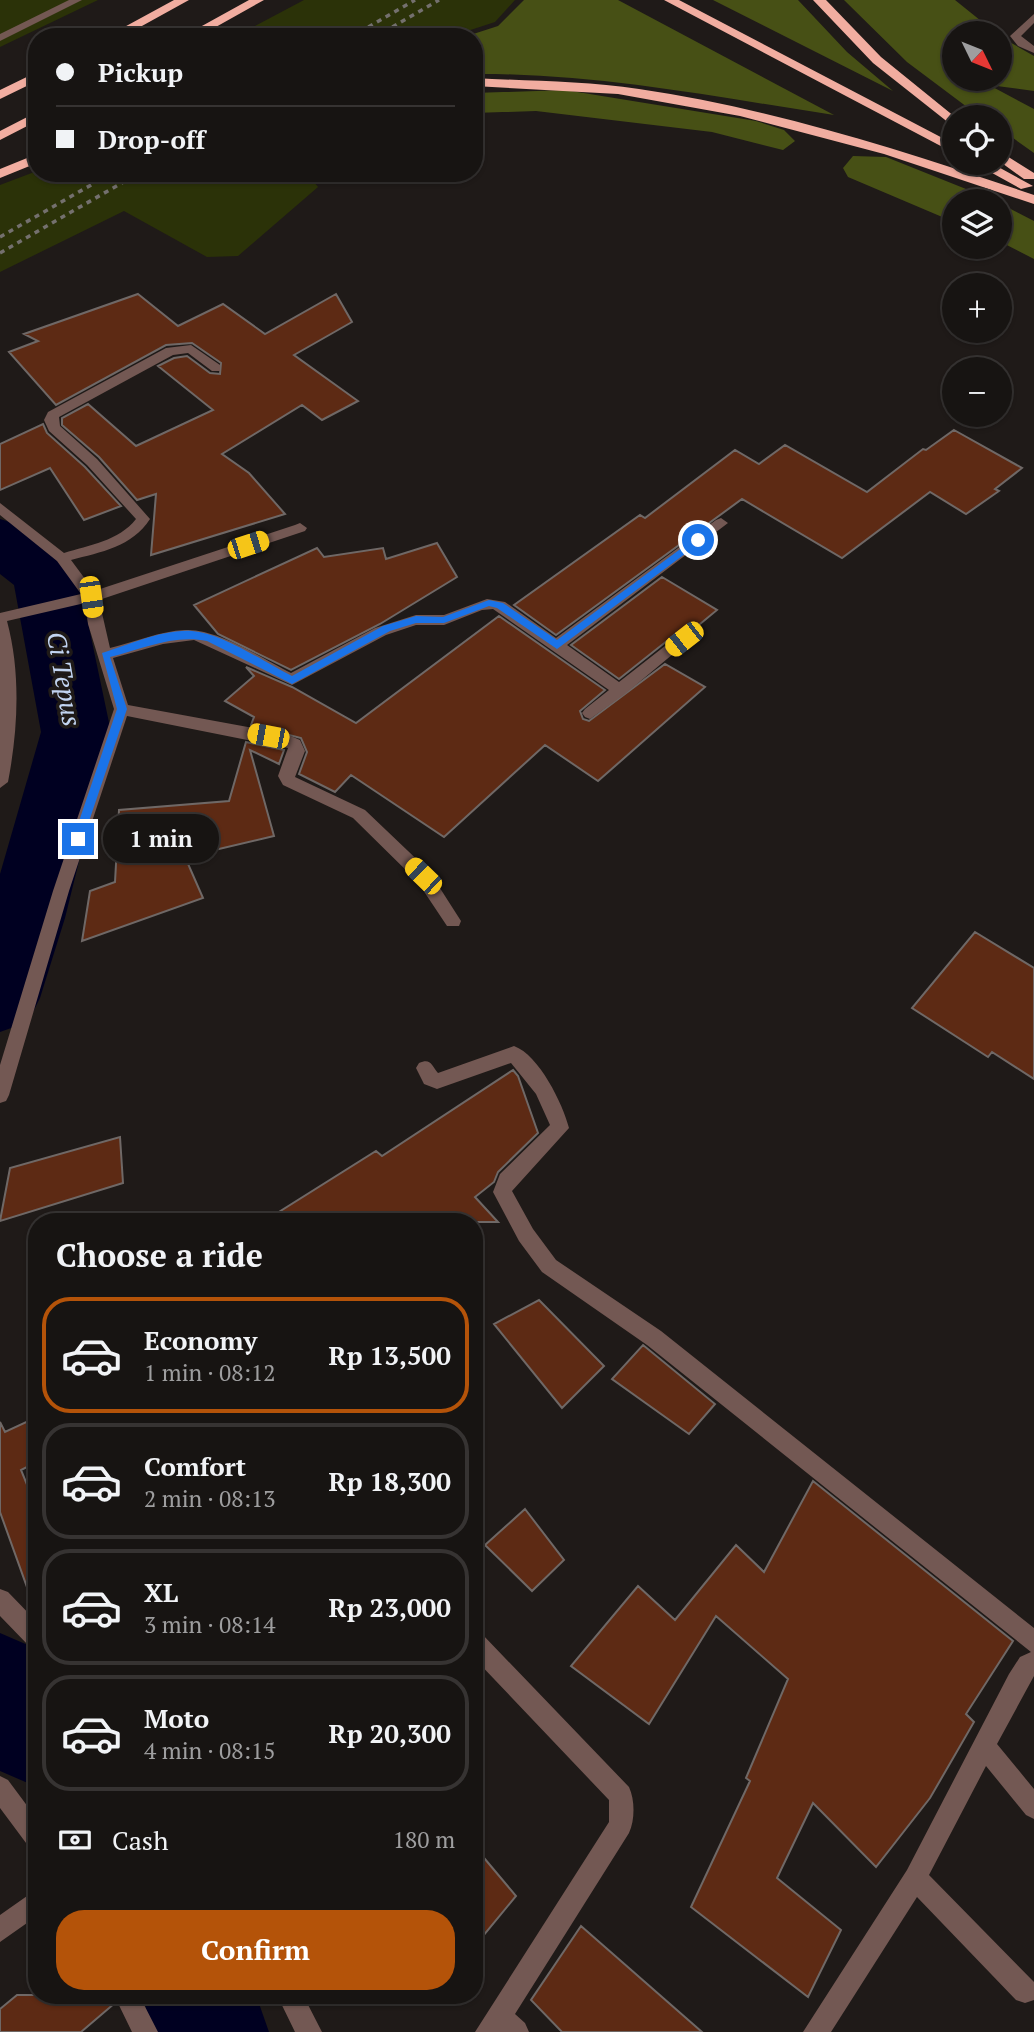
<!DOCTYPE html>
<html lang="en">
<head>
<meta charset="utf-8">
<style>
  :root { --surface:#171412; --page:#201d1b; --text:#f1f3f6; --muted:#9e9e9f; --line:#363332; --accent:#b45309 }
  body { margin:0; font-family:"PT Serif",serif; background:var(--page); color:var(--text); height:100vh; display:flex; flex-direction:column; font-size:26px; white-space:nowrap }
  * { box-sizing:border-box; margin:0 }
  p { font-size:23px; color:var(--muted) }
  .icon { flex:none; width:38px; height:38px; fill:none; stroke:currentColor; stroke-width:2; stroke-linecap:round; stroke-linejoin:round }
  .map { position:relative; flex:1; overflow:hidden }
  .sheet { position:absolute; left:28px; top:1213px; width:455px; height:791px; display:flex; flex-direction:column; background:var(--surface); border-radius:28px; box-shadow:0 2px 5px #0004,0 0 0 2px var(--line) }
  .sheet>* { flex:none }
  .banner { position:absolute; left:28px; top:28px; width:455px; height:154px; border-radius:28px; box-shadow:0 2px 5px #0004,0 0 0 2px var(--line); display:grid; align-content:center; height:154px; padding:0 28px; background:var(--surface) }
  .needle { width:46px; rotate:133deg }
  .fabs { position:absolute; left:942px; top:21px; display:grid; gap:14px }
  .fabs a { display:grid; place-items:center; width:70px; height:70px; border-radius:50%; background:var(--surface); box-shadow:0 2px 5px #0004,0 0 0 2px var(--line); font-size:35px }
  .end { position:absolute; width:32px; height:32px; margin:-16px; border:9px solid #1a73e8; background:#fff; box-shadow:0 0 0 4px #fff }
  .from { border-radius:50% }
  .bubble { position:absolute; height:49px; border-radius:24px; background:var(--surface); box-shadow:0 2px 5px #0004,0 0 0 2px var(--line); font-size:23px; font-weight:700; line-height:49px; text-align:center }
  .car { position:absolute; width:21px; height:42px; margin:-21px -10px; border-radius:9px; box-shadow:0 0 5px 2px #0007; background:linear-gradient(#f5c518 24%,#345 0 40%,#f5c518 0 76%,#345 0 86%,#f5c518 0) }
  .banner b { display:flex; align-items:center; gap:24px; height:66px; font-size:26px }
  .banner b+b { border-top:2px solid var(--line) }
  .banner i { width:18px; height:18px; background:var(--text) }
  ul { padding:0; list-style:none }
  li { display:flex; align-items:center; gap:21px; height:116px; margin:0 14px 10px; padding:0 14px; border:4px solid var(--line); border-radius:28px }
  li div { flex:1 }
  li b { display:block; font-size:26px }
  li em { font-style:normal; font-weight:700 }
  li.current { border-color:var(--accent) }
  li>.icon { width:63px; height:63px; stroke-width:1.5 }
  h2 { padding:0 28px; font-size:32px; line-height:84px }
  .pay { display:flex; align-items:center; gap:18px; height:77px; padding:0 28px; font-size:26px }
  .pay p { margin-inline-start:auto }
  .primary-button { display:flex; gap:14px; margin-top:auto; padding:14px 28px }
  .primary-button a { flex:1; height:80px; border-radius:28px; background:var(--accent); color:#fff; font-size:28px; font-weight:700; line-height:80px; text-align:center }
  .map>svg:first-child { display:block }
</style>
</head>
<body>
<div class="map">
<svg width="1034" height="2032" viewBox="0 0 1034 2032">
  <rect width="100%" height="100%" fill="#1f1a18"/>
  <path fill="#2b3208" d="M 0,0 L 98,0 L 0,47 Z
    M 304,0 L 515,0 L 495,22 L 449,37 L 234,37 Z
    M 37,171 L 307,173 L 318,187 L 238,256 L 207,257 L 124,211 L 0,272 L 0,185 Z"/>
  <path fill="#475015" d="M 524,0 L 618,0 L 834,115 C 716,97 594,73 474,74 L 474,37 L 464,37 L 498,26 Z
    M 713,0 L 798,0 L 847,52 L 893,91 Z
    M 844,0 L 955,0 L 996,33 L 954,33 L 954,79 L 999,79 L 999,36 L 1034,56 L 1034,91 L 989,85 L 1034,109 L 1034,153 L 999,128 L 999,117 L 982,117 L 967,107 L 907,62 Z
    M 565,90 L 756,121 L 784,130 L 795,141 L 783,150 L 712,132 L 536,111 L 474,113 L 474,93 Z
    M 853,156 L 886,157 L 996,201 L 954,201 L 954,222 L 848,177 L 843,168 Z
    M 999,203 L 1034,221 L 1034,259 L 999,241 Z"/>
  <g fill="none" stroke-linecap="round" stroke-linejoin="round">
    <path fill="#000021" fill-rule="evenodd" d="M 0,519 C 31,528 61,548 78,575 L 111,732 L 65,918 L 40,998 L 28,1022 L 0,1032 L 0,874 L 41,732 L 14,585 L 0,574 Z
      M 0,1633 L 37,1649 L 37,1787 L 0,1771 Z
      M 142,1995 L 256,1995 L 269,2032 L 153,2032 Z"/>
  </g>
  <path fill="#5d2a14" stroke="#6f6866" stroke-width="2" d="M 138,294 L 178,326 L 223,304 L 265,334 L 336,294 L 352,322 L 294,355 L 358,401 L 322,420 L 302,405 L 222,454 L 249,473 L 285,514 L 151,555 L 156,494 L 137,500 L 99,457 L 62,425 L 62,418 L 88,404 L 136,446 L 213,410 L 158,366 L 174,358 L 187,356 L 210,373 L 220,374 L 221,363 L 192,343 L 166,345 L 56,405 L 9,352 L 38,341 L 24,334 Z
    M 43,424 L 47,433 L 85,467 L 121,506 L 84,520 L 50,468 L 0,490 L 0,444 Z
    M 954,430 L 1022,468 L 995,489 L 999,491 L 966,514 L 930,492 L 842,558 L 742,499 L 556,635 L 514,605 L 640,515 L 645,518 L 735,450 L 759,464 L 785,445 L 867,492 L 923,449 L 926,450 Z
    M 437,543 L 457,577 L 380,624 L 291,670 L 218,634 L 194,605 L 317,548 L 324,557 L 383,548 L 386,559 Z
    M 662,577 L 717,610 L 688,634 L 677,633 L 619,679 L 571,645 Z
    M 499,616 L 605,690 L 580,711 L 583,719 L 589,721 L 665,664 L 705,687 L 598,781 L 545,745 L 444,837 L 351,775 L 335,792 L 299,774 L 307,752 L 301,738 L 251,725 L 254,717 L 225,701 L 254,676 L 246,667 L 292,687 L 356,723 Z
    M 246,742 L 284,750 L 279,764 L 250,750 L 274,836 L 185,857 L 203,898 L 82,941 L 90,891 L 115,882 L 119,810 L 229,801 Z
    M 975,932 L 1034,968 L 1034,1079 L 992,1052 L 988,1057 L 912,1008 Z
    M 513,1070 L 518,1076 L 538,1133 L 498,1172 L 494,1182 L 475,1197 L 498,1222 L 263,1222 L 376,1151 L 382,1156 Z
    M 120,1137 L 123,1183 L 0,1221 L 10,1168 Z
    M 539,1300 L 604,1366 L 562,1408 L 494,1324 Z
    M 643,1345 L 715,1404 L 689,1434 L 612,1379 Z
    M 37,1417 L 37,1462 L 21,1470 L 37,1509 L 37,1600 L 32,1601 L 0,1512 L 0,1422 L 5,1432 Z
    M 813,1481 L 1013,1641 L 966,1714 L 974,1722 L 930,1798 L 876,1867 L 813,1803 L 777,1878 L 841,1930 L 808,1997 L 691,1907 L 750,1781 L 746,1778 L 788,1679 L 716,1616 L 649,1724 L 571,1666 L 638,1586 L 675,1620 L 736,1545 L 764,1572 Z
    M 525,1509 L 564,1560 L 532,1591 L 485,1545 Z
    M 474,1846 L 516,1896 L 474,1947 Z
    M 581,1926 L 702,2032 L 562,2032 L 531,2000 Z
    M 17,1995 L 112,1995 L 115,2003 L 81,2032 L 0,2032 L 0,2009 Z"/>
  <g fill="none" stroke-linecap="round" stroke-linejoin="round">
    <path fill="#735853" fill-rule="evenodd" d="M 69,0 L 82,0 L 0,41 L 0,34 Z
      M 1034,14 L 1034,23 L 1021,36 L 1034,46 L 1034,53 L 1018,46 L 1010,36 Z
      M 191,345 L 220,365 L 220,371 L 212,371 L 188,353 L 173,355 L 59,417 L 60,426 L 97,459 L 150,519 C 132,547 101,552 71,560 L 94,591 L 295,525 L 300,523 L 307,528 L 305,531 L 99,600 L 110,648 C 135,642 160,631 185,630 C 217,628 263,659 291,673 L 375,628 L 416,615 L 444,615 L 487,599 L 505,602 L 556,638 L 716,520 L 721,518 L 728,523 L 567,645 L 619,682 L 679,635 L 684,634 L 691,639 L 625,694 L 590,719 L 585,717 L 582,713 L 585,709 L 609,690 L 493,609 L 482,610 L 444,625 L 416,625 L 386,635 L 292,685 L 194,640 L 163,644 L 113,658 L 128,705 L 286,734 L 300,740 L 305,751 L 295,777 L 365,810 L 429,871 L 461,921 L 459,926 L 447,926 L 417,881 L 353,818 L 283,785 L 278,776 L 288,748 L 127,716 L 69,891 L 9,1095 L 6,1101 L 0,1103 L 0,1065 L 53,891 L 114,709 L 88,624 L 85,603 L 7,621 C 21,673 18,730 8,782 L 0,788 L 0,613 L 81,594 L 57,561 L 0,515 L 0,503 L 64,553 C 89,545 119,541 136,519 L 87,465 L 49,431 L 44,420 L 48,412 L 166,348 Z
      M 514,1046 C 539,1055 563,1104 569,1128 L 512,1191 L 533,1229 L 556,1260 L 661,1331 L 1034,1628 L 1034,1676 L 997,1744 L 1034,1789 L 1034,1819 L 1026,1815 L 986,1766 L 929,1875 L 1034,1982 L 1034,2000 L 1025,2003 L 1016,2000 L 917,1897 L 831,2032 L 803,2032 L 907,1870 L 1009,1674 L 1020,1657 L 1031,1652 L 647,1345 L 542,1272 L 519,1241 L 493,1192 L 500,1174 L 550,1125 L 536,1094 L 511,1063 L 437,1089 L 424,1084 L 416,1068 L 419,1063 C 431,1058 431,1065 438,1073 Z
      M 0,1589 L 8,1592 L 37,1622 L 37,1649 L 29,1646 L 0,1616 Z
      M 474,1631 L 482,1634 L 629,1787 C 635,1800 635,1820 629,1833 L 515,2014 L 525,2023 L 529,2032 L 475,2032 L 609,1822 L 609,1800 L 474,1658 Z
      M 0,1776 L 8,1780 L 37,1819 L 37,1851 L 29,1847 L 0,1808 Z
      M 37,1889 L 37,1916 L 0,1942 L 0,1915 Z
      M 114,1995 L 139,1995 L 158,2032 L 132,2032 Z
      M 277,1995 L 303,1995 L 322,2032 L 295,2032 Z"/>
    <path fill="#f1ada0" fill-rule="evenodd" d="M 174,0 L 189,0 L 122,37 L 106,37 Z
      M 249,0 L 264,0 L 198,37 L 182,37 Z
      M 664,0 L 679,0 L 954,144 L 954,153 Z
      M 813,0 L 826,0 L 881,57 L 955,117 L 954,127 L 873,63 Z
      M 37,72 L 37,81 L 0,99 L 0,90 Z
      M 474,78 C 529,81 584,81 639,89 C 774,109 905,151 1034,195 L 1034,204 L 884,154 L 740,116 L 618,94 L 474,86 Z
      M 37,112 L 37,121 L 0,140 L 0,131 Z
      M 999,151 L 1034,173 L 1034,179 L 1024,179 L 999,161 Z
      M 37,154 L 37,163 L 0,178 L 0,169 Z
      M 974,163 L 991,163 L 1033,186 L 1021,189 Z"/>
    <path stroke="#74706e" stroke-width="3.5" stroke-dasharray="5 5" stroke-linecap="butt" d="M 351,37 L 415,0
      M 375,37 L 439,0
      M 0,237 L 112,173
      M 0,253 L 139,173"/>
  </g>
  <path fill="#1a73e8" d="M 698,536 L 701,542 L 557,649 L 497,608 L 489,606 L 444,623 L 416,623 L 390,631 L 292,684 L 207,641 C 174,634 142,649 110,657 L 127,709 L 83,839 L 78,843 L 73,839 L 117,709 L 102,653 C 129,645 163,629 192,631 C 222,633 264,662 292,676 L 383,626 L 416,616 L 443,617 L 489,600 L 503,603 L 557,640 Z"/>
  <g text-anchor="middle" stroke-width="7" stroke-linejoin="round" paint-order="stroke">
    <g font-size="26" font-style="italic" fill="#c2d4f1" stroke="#1f1a18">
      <text transform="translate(64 679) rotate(80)" y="9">Ci Tepus</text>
    </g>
  </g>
</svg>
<div class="fabs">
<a><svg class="needle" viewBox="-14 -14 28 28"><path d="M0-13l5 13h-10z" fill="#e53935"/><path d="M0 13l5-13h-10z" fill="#9e9e9f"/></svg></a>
<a><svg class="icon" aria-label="locate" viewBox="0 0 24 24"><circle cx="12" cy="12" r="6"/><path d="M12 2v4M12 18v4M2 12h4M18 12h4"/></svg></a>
<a><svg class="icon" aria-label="layers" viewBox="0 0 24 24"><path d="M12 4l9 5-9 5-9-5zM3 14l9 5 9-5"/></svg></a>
<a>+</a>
<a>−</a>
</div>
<i class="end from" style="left:698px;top:540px"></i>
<i class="end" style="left:78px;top:839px"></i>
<div class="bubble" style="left:103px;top:814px;width:116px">1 min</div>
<i class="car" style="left:248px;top:545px;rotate:72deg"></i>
<i class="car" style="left:91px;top:597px;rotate:172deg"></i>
<i class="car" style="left:684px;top:639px;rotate:232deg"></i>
<i class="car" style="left:268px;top:736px;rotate:281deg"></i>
<i class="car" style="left:423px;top:876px;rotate:314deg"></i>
<div class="banner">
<b><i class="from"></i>Pickup</b>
<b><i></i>Drop-off</b>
</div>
<section class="sheet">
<h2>Choose a ride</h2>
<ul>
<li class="current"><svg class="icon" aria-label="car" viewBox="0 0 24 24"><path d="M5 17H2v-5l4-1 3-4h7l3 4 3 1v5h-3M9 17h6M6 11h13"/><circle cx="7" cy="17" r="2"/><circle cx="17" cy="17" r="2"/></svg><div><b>Economy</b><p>1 min · 08:12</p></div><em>Rp 13,500</em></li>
<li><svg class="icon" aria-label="car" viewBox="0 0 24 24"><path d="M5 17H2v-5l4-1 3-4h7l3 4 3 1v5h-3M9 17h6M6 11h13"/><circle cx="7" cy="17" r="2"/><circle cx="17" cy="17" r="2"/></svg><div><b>Comfort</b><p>2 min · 08:13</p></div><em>Rp 18,300</em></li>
<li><svg class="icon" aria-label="car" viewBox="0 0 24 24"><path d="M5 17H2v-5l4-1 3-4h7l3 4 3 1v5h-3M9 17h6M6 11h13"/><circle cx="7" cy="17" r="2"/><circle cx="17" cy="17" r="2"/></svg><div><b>XL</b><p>3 min · 08:14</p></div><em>Rp 23,000</em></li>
<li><svg class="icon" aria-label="car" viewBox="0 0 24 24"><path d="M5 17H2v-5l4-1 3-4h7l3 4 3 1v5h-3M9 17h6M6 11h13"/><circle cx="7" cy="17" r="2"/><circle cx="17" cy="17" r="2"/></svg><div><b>Moto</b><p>4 min · 08:15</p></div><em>Rp 20,300</em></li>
</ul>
<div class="pay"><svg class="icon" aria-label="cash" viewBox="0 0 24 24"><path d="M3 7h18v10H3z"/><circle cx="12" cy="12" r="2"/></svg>Cash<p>180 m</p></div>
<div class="primary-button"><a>Confirm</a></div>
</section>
</div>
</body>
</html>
